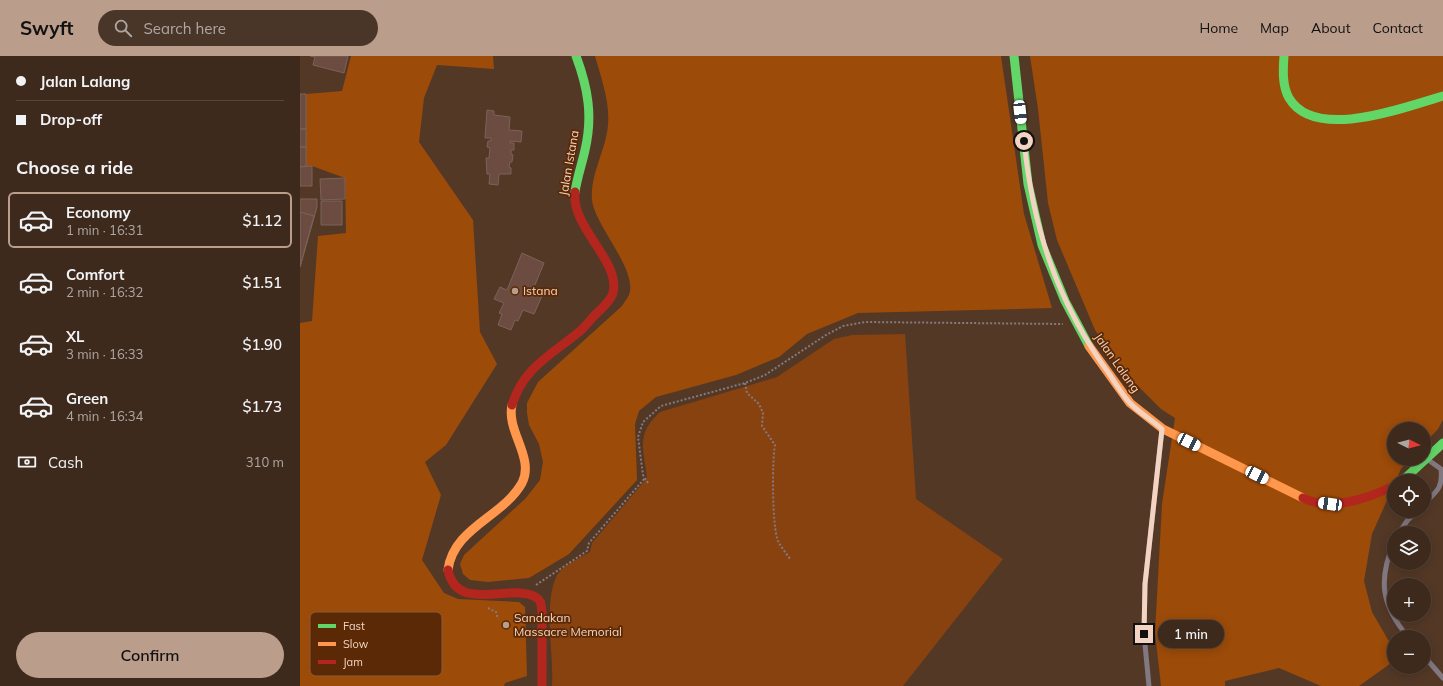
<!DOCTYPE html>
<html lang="en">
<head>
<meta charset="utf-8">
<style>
  :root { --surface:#3e2a1c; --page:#493629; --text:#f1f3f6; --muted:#ada7a3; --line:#57463b; --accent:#bb9d8b }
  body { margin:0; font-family:Mulish,sans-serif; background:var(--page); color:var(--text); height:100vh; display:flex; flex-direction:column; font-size:15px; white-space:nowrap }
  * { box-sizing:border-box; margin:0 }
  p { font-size:13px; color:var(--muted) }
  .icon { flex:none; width:22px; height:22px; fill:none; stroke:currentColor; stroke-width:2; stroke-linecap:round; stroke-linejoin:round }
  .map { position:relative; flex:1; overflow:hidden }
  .details { display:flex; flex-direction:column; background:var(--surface); width:300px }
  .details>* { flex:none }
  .guide { display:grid; align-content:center; height:88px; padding:0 16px; background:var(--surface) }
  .needle { width:26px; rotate:96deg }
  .tools { position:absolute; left:1087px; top:366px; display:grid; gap:8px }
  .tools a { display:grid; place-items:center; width:44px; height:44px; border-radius:50%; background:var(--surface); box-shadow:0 2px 10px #0003,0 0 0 1px var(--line); font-size:20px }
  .end { position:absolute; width:18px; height:18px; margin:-9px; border:5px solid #f3d3c1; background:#111; box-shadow:0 0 0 2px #111 }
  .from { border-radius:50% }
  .bubble { position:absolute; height:28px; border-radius:14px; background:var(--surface); box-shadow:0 2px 10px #0003,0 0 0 1px var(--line); font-size:13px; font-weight:600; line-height:28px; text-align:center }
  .car { position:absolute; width:12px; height:24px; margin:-12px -6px; border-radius:5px; box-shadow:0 0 3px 1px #0007; background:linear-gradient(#fff 24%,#345 0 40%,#fff 0 76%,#345 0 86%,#fff 0) }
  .guide b { display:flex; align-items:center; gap:14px; height:38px; font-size:15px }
  .guide b+b { border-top:1px solid var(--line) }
  .guide i { width:10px; height:10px; background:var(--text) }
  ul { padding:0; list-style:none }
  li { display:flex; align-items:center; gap:12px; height:56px; margin:0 8px 6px; padding:0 8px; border:2px solid transparent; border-radius:6px }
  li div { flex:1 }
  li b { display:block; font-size:15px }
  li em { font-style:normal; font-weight:600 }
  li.on { border-color:var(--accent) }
  li>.icon { width:36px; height:36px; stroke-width:1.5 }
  h2 { padding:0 16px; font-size:18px; line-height:48px }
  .pay { display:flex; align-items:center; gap:10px; height:44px; padding:0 16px; font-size:15px }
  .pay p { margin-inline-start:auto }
  .cta { display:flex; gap:8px; margin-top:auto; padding:8px 16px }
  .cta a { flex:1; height:46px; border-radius:24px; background:var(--accent); color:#111; font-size:16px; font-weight:600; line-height:46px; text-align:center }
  header { display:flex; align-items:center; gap:24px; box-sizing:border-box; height:56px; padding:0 20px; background:var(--accent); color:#111 }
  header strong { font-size:19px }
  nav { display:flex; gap:22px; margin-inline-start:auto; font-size:14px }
  .search { width:280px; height:36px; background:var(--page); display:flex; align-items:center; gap:10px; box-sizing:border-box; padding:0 14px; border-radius:22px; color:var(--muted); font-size:15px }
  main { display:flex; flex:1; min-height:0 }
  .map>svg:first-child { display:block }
</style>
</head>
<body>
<header>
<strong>Swyft</strong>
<div class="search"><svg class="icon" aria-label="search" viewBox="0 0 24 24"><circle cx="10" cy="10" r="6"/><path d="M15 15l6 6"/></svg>Search here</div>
<nav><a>Home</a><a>Map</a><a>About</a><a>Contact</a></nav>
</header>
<main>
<section class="details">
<div class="guide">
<b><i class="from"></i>Jalan Lalang</b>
<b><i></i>Drop-off</b>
</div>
<h2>Choose a ride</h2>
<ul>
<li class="on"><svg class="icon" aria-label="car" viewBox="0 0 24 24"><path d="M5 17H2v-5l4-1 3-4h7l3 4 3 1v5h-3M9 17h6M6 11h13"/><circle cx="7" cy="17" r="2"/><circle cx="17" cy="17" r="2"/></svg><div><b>Economy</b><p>1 min · 16:31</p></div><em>$1.12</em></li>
<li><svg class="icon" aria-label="car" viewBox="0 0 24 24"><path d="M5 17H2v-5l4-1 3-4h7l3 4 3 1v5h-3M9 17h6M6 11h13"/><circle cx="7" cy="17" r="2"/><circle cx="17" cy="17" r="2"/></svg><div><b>Comfort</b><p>2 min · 16:32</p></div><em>$1.51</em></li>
<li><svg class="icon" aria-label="car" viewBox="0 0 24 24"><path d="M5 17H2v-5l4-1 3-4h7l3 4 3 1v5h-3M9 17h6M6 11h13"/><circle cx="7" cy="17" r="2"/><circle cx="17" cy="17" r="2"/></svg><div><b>XL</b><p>3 min · 16:33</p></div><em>$1.90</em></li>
<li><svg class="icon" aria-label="car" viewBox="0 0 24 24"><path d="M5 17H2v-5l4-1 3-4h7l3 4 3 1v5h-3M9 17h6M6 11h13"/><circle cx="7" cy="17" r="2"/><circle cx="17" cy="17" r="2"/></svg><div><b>Green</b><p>4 min · 16:34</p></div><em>$1.73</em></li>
</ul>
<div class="pay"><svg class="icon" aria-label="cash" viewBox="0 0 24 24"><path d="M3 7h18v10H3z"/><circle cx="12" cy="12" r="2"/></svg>Cash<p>310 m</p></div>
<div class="cta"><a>Confirm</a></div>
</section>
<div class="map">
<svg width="1143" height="630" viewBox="0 0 1143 630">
  <rect width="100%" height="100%" fill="#533826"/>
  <path fill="#874210" d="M 605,278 L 616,443 L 703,503 L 603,630 L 252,630 C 254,598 243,547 257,519 C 263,509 280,502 290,496 L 292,487 L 347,422 C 344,392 335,379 360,356 L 477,321 L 534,283 L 552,279 Z"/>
  <path fill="#9c4b09" d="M 51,0 L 193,0 L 194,13 L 137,9 L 124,42 L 119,86 L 173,164 L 180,276 L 197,308 L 146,389 L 125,406 L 141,439 L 122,504 L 144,537 L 158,543 L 219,546 L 225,551 L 227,620 L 205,627 L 204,630 L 0,630 L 0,267 L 12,265 L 18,180 L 46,177 L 45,122 L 12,110 L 6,110 L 6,38 L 42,35 Z
    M 295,0 L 701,0 L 724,158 L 752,252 L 558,257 L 507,278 L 479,301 L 436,319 L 356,341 L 339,355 L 335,368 L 337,424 L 269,498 L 229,522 L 188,526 L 170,524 L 163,518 L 160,508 L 164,499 L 225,443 L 240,424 L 243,406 L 239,388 L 229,369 L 227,357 L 227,347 L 238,326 L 322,250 C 324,246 327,243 329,239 C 338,214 295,170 292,144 C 290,118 306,94 308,69 C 310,45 301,22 295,0 Z
    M 730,0 L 1143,0 L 1143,364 L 1138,373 L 1124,388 L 1124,373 L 1094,373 L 1094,403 L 1110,403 L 1101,413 L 1072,478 L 1064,525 L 1072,556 L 1094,594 L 1094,605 L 1059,630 L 1021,630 L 979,612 L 925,625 L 925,630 L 861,630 L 855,577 L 862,448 L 875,362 L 861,353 L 824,316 L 795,274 L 757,184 L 748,147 L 738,53 Z"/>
  <path fill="#6c4c41" stroke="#7b6258" d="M 10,0 L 48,0 L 44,17 L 13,9 L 15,1 Z
    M 0,38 L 6,38 L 6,73 L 0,73 Z
    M 187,54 L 194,55 L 194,59 L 210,61 L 209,74 L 222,75 L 221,86 L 210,85 L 210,87 L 214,87 L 214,94 L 211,94 L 211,98 L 213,99 L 212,106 L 210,106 L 209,111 L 211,112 L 211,118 L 199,118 L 198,129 L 189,128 L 190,118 L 187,118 L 186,102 L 189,102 L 190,92 L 187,91 L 188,85 L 191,85 L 191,82 L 185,82 Z
    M 0,73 L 6,73 L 6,91 L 0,91 Z
    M 0,91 L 6,91 L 6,110 L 0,111 Z
    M 12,110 L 12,130 L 0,130 L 0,111 Z
    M 45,122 L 45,143 L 21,144 L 20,123 Z
    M 0,143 L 17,143 L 17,151 L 0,211 Z
    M 21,145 L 42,145 L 42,169 L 21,169 Z
    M 0,156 L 14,160 L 0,211 Z
    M 222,197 L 244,207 L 232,236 L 242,240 L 234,258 L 223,254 L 218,265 L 215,264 L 211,274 L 198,269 L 202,258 L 199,257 L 204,247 L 194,243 L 200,231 L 207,234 Z"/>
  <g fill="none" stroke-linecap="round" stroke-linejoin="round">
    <path stroke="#857a7f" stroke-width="2" stroke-dasharray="2 2" stroke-linecap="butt" d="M 445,327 L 447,337 L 459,348 L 463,357 L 462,370 L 475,389 C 472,405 472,471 478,485 C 481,491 486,497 490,503
      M 348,427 L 343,419 L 338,381 L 343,366 L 361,350 L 445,327 L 465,319 L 526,279 L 543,270 L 565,266 L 763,268
      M 236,529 L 287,495 L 289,487 L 345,422
      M 188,552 L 196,556 L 198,563"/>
    <path stroke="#817882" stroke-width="5" d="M 1124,448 C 1137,435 1143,432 1141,413 L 1127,403
      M 1099,477 L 1107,465 L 1117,455
      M 1094,486 C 1078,524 1081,549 1108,581
      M 1124,600 L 1143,622
      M 849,630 L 844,578 L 845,528 L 862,374"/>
    <path stroke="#63d668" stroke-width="9" d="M 714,0 L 728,128 L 742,189 L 765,245 L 789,290
      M 984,0 C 983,13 982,30 989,42 C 1015,86 1105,51 1143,40
      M 275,136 C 277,122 282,108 285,94 C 293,60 288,32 276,0
      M 1102,425 L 1143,387"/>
    <path stroke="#ff974d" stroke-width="9" d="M 789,290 L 830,347 L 863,373 L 1003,442
      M 148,514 C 153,472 203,461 222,427 C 235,402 206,375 212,349"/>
    <path stroke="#b3261e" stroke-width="9" d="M 212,349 C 223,312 251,299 279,276 C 285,271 290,264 296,258 C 302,252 310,246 313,237 C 321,205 271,172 275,136
      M 1003,442 C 1031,456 1068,442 1094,430
      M 148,514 C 157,559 213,525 237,542 C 242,545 241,551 242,556 L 242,630"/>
  </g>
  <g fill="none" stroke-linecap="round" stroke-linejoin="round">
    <path stroke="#f3d3c1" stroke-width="5" d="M 724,85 C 733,173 757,246 810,319 C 816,328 822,338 829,346 C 838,356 852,364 862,373 L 845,528 L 844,578"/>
  </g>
  <g fill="#bb9d8b" stroke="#5b2905" stroke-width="1.5">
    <circle cx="215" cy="235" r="4"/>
    <circle cx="206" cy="569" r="4"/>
  </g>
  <g text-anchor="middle" stroke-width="3.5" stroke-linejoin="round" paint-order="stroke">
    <g font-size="12" fill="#f3d3c1" stroke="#5b2905">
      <text transform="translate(269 107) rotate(-80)" y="4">Jalan Istana</text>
      <text transform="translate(817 307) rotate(55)" y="4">Jalan Lalang</text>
    </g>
    <g font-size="12" fill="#f3d3c1" stroke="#5b2905" text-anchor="start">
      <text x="223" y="239">Istana</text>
      <text x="214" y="566">Sandakan<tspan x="214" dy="14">Massacre Memorial</tspan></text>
    </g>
  </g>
  <rect x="10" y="556" width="132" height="64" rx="6" fill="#5b2905" stroke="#895c3d" stroke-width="1"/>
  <rect x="18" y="568" width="18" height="4" fill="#63d668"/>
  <rect x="18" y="586" width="18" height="4" fill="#ff974d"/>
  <rect x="18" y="604" width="18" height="4" fill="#b3261e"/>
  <g font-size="11" fill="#f3d3c1">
    <text x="43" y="574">Fast</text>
    <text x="43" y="592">Slow</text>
    <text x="43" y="610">Jam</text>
  </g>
</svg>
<div class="tools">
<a><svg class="needle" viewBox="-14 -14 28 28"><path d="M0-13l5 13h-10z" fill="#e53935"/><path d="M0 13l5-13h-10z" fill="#ada7a3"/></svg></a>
<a><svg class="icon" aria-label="locate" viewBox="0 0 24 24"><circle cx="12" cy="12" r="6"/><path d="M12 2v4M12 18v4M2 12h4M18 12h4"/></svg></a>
<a><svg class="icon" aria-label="layers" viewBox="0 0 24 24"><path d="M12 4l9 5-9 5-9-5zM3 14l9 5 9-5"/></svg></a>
<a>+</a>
<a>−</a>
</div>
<i class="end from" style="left:724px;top:85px"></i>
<i class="end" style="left:844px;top:578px"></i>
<div class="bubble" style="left:858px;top:564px;width:66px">1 min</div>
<i class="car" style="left:720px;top:56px;rotate:174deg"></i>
<i class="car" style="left:889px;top:386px;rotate:116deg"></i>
<i class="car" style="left:957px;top:419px;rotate:116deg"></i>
<i class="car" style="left:1030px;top:448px;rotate:278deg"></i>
</div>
</main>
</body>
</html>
